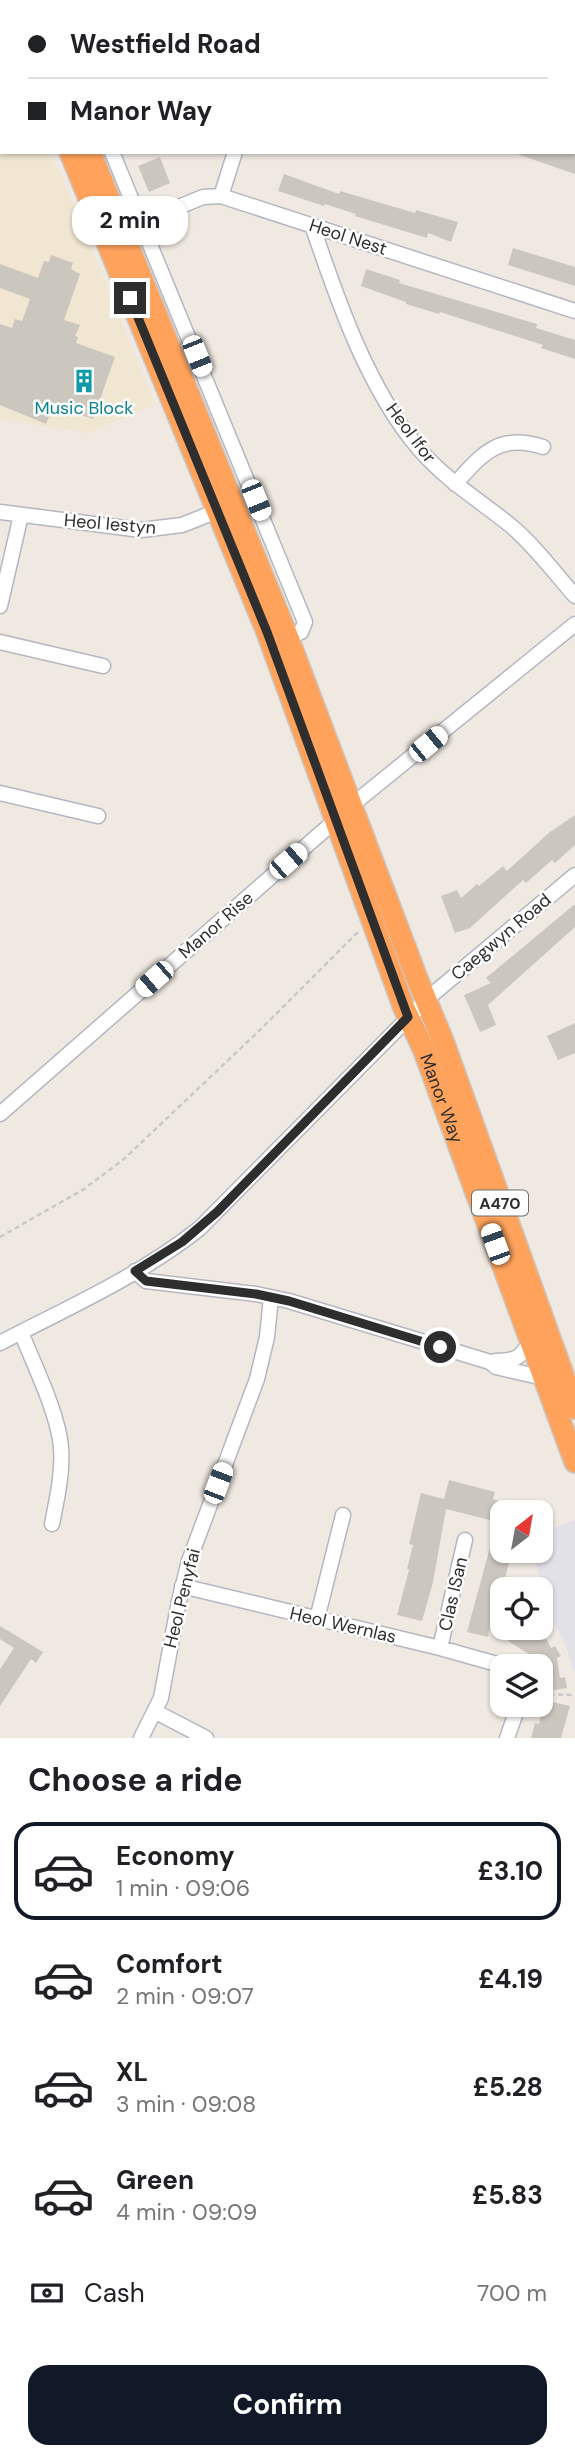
<!DOCTYPE html>
<html lang="en">
<head>
<meta charset="utf-8">
<style>
  :root { --surface:#fff; --page:#f2f2f2; --text:#202124; --muted:#757577; --line:#e0e0e0; --accent:#111827 }
  body { margin:0; font-family:"DM Sans",sans-serif; background:var(--page); color:var(--text); height:100vh; display:flex; flex-direction:column; font-size:26px; white-space:nowrap }
  * { box-sizing:border-box; margin:0 }
  p { font-size:23px; color:var(--muted) }
  .icon { flex:none; width:38px; height:38px; fill:none; stroke:currentColor; stroke-width:2; stroke-linecap:round; stroke-linejoin:round }
  .map { position:relative; height:1738px; overflow:hidden }
  .side { display:flex; flex-direction:column; background:var(--surface); flex:1 }
  .side>* { flex:none }
  .hud { position:absolute; left:0px; top:0px; width:576px; height:154px; box-shadow:0 2px 5px #0004; display:grid; align-content:center; height:154px; padding:0 28px; background:var(--surface) }
  .needle { width:46px; rotate:31deg }
  .buttons { position:absolute; left:490px; top:1500px; display:grid; gap:14px }
  .buttons a { display:grid; place-items:center; width:63px; height:63px; border-radius:14px; background:var(--surface); box-shadow:0 2px 5px #0004; font-size:35px }
  .end { position:absolute; width:32px; height:32px; margin:-16px; border:9px solid #2e2e2e; background:#fff; box-shadow:0 0 0 4px #fff }
  .from { border-radius:50% }
  .bubble { position:absolute; height:49px; border-radius:21px; background:var(--surface); box-shadow:0 2px 5px #0004; font-size:23px; font-weight:700; line-height:49px; text-align:center }
  .car { position:absolute; width:21px; height:42px; margin:-21px -10px; border-radius:9px; box-shadow:0 0 5px 2px #0007; background:linear-gradient(#fff 24%,#345 0 40%,#fff 0 76%,#345 0 86%,#fff 0) }
  .hud b { display:flex; align-items:center; gap:24px; height:66px; font-size:26px }
  .hud b+b { border-top:2px solid var(--line) }
  .hud i { width:18px; height:18px; background:var(--text) }
  ul { padding:0; list-style:none }
  li { display:flex; align-items:center; gap:21px; height:98px; margin:0 14px 10px; padding:0 14px; border:4px solid transparent; border-radius:21px }
  li div { flex:1 }
  li b { display:block; font-size:26px }
  li em { font-style:normal; font-weight:700 }
  li.active { border-color:var(--accent) }
  li>.icon { width:63px; height:63px; stroke-width:1.5 }
  h2 { padding:0 28px; font-size:32px; line-height:84px }
  .pay { display:flex; align-items:center; gap:18px; height:77px; padding:0 28px; font-size:26px }
  .pay p { margin-inline-start:auto }
  .action { display:flex; gap:14px; margin-top:auto; padding:14px 28px }
  .action a { flex:1; height:80px; border-radius:21px; background:var(--accent); color:#fff; font-size:28px; font-weight:700; line-height:80px; text-align:center }
  .map>svg:first-child { display:block }
</style>
</head>
<body>
<div class="map">
<svg width="575" height="1738" viewBox="0 0 575 1738">
  <rect width="100%" height="100%" fill="#efe9e1"/>
  <path fill="#e3e1e8" d="M 575,1520 L 575,1670 L 573,1670 L 565,1643 L 549,1613 L 533,1551 L 541,1550 L 541,1532 Z"/>
  <path fill="#f0e6d1" d="M 0,76 L 2,76 L 2,152 L 48,152 L 63,179 L 155,404 L 87,433 L 0,419 Z"/>
  <path fill="#cbc7bf" d="M 518,152 L 575,152 L 575,174 L 517,154 Z
    M 160,157 L 170,183 L 149,192 L 138,166 Z
    M 284,174 L 339,194 L 340,191 L 415,213 L 416,210 L 458,222 L 451,242 L 428,233 L 427,238 L 355,216 L 356,214 L 325,204 L 324,206 L 278,191 Z
    M 513,248 L 575,267 L 575,286 L 508,265 Z
    M 51,255 L 73,263 L 71,269 L 80,274 L 64,320 L 80,325 L 75,336 L 78,337 L 76,343 L 115,357 L 93,419 L 54,406 L 46,424 L 0,405 L 0,324 L 12,328 L 15,319 L 22,321 L 30,299 L 0,288 L 0,264 L 38,278 L 44,261 L 49,262 Z
    M 366,269 L 400,280 L 399,283 L 537,324 L 536,328 L 575,340 L 575,359 L 541,348 L 543,345 L 440,312 L 439,314 L 406,304 L 406,302 L 361,286 Z
    M 575,815 L 575,845 L 555,863 L 552,860 L 526,883 L 523,880 L 470,928 L 455,933 L 441,896 L 457,890 L 461,898 L 477,884 L 479,886 L 503,866 L 507,871 L 550,832 Z
    M 575,904 L 575,927 L 488,1005 L 496,1025 L 480,1032 L 464,995 L 491,983 L 486,978 Z
    M 575,1023 L 575,1053 L 558,1060 L 547,1036 Z
    M 449,1480 L 495,1492 L 493,1499 L 499,1501 L 494,1521 L 446,1509 L 433,1582 L 422,1621 L 397,1615 L 409,1570 L 407,1569 L 413,1545 L 409,1544 L 421,1493 L 444,1499 Z
    M 498,1518 L 502,1519 L 502,1550 L 508,1550 L 506,1557 L 510,1558 L 500,1598 L 502,1598 L 502,1610 L 499,1609 L 494,1633 L 489,1630 L 488,1637 L 467,1632 Z
    M 0,1626 L 43,1652 L 36,1663 L 31,1659 L 0,1706 L 0,1669 L 14,1648 L 0,1639 Z
    M 516,1628 L 525,1628 L 547,1640 L 551,1648 L 555,1646 L 561,1656 L 557,1658 L 560,1678 L 565,1677 L 567,1688 L 542,1692 L 541,1666 L 538,1666 L 532,1656 L 508,1641 Z
    M 544,1700 L 570,1706 L 561,1738 L 531,1738 L 535,1723 L 539,1724 Z"/>
  <g fill="none" stroke-linecap="round" stroke-linejoin="round">
    <g stroke="#b4b7c1" stroke-width="17">
      <path id="minor" d="M 50,0 L 51,2
        M 284,2 L 284,0
        M 0,54 L 2,53
        M 574,131 L 575,131
        M 112,152 L 305,622 L 301,632 L 288,638
        M 221,196 L 235,152
        M 312,225 C 337,299 368,390 420,450 C 446,480 479,500 510,525 C 534,545 554,572 575,596
        M 122,230 L 203,197 L 221,196 L 575,311
        M 455,484 C 483,453 499,433 543,447
        M 0,512 L 141,530 L 182,525 L 217,511
        M 0,606 L 21,515
        M 0,642 L 103,666
        M 0,793 L 98,816
        M 352,805 L 575,624
        M 0,1114 L 337,819
        M 135,1271 L 146,1281 L 256,1294 L 289,1301 L 490,1362 L 496,1367 L 544,1378
        M 21,1332 C 34,1365 58,1413 61,1447 C 63,1473 57,1498 52,1524
        M 0,1343 C 67,1308 140,1276 200,1228 L 427,999 L 575,875
        M 495,1361 C 515,1360 519,1360 530,1342
        M 182,1586 L 440,1648 L 504,1666
        M 317,1619 L 343,1515
        M 440,1648 L 465,1540
        M 156,1712 L 206,1738
        M 141,1738 L 161,1698 L 179,1601 L 189,1561 L 257,1379 L 267,1337 L 271,1297
        M 507,1738 L 519,1704"/>
    </g>
    <g stroke="#c9c9c9" stroke-width="24">
      <g id="highway">
        <path d="M 8,0 L 9,2"/>
        <path d="M 28,0 L 29,2"/>
        <path id="s1" d="M 70,152 L 267,632 L 404,1008 L 423,1048 L 575,1462"/>
        <path d="M 90,152 L 288,638 L 416,976 L 443,1041 L 575,1408"/>
      </g>
    </g>
    <path stroke="#c9c9c9" stroke-width="2.5" stroke-dasharray="5 3.5" stroke-linecap="butt" d="M 0,1237 L 84,1189 L 124,1159 L 261,1029 L 358,932
      M 541,1694 L 575,1695"/>
    <use href="#minor" stroke="#fff" stroke-width="14"/>
    <use href="#highway" stroke="#ffa35c" stroke-width="21"/>
  </g>
  <g fill="none" stroke-linecap="round" stroke-linejoin="round">
    <path stroke="#2e2e2e" stroke-width="9" d="M 130,298 L 267,632 L 408,1017 L 217,1212 L 182,1242 L 135,1271 L 146,1281 L 256,1294 L 289,1301 L 440,1347"/>
  </g>
  <defs>
    <g id="building-bare" transform="scale(1.89)"><path d="M-4-6H4V6H1V3H-1V6H-4ZM-2.5-4.3h1.7v1.8h-1.7ZM.8-4.3h1.7v1.8H.8ZM-2.5-1h1.7V.8h-1.7ZM.8-1h1.7V.8H.8Z" fill="#0f9aa8" stroke="#fff" stroke-width="2.5" paint-order="stroke"/></g>
  </defs>
  <g fill-rule="evenodd">
    <use href="#building-bare" x="84" y="381"/>
  </g>
  <g text-anchor="middle" stroke-width="5" stroke-linejoin="round" paint-order="stroke">
    <rect fill="#fff" stroke="#6d6d6d" stroke-width="2" x="472" y="1190.5" width="56" height="25" rx="5"/>
    <g font-size="16" font-weight="bold" fill="#2e2e2e">
      <text x="500" y="1209">A470</text>
    </g>
    <g font-size="18" fill="#2e2e2e" stroke="#fff">
      <text transform="translate(348 237) rotate(18)" y="6">Heol Nest</text>
      <text transform="translate(411 433) rotate(53)" y="6">Heol Ifor</text>
      <text transform="translate(110 524) rotate(5)" y="6">Heol Iestyn</text>
      <text transform="translate(216 925) rotate(-41)" y="6">Manor Rise</text>
      <text transform="translate(501 937) rotate(-40)" y="6">Caegwyn Road</text>
      <text dy="6" stroke="none"><textPath href="#s1" startOffset="1017">Manor Way</textPath></text>
      <text transform="translate(453 1594) rotate(-77)" y="6">Clas ISan</text>
      <text transform="translate(182 1598) rotate(-76)" y="6">Heol Penyfai</text>
      <text transform="translate(343 1625) rotate(13)" y="6">Heol Wernlas</text>
    </g>
    <g font-size="18" fill="#0d838f" stroke="#fff">
      <text x="84" y="414">Music Block</text>
    </g>
  </g>
</svg>
<div class="buttons">
<a><svg class="needle" viewBox="-14 -14 28 28"><path d="M0-13l5 13h-10z" fill="#e53935"/><path d="M0 13l5-13h-10z" fill="#757577"/></svg></a>
<a><svg class="icon" aria-label="locate" viewBox="0 0 24 24"><circle cx="12" cy="12" r="6"/><path d="M12 2v4M12 18v4M2 12h4M18 12h4"/></svg></a>
<a><svg class="icon" aria-label="layers" viewBox="0 0 24 24"><path d="M12 4l9 5-9 5-9-5zM3 14l9 5 9-5"/></svg></a>
</div>
<i class="end from" style="left:440px;top:1347px"></i>
<i class="end" style="left:130px;top:298px"></i>
<div class="bubble" style="left:72px;top:196px;width:116px">2 min</div>
<i class="car" style="left:197px;top:356px;rotate:158deg"></i>
<i class="car" style="left:256px;top:500px;rotate:158deg"></i>
<i class="car" style="left:428px;top:744px;rotate:51deg"></i>
<i class="car" style="left:288px;top:861px;rotate:49deg"></i>
<i class="car" style="left:154px;top:979px;rotate:229deg"></i>
<i class="car" style="left:495px;top:1244px;rotate:340deg"></i>
<i class="car" style="left:218px;top:1483px;rotate:21deg"></i>
<div class="hud">
<b><i class="from"></i>Westfield Road</b>
<b><i></i>Manor Way</b>
</div>
</div>
<section class="side">
<h2>Choose a ride</h2>
<ul>
<li class="active"><svg class="icon" aria-label="car" viewBox="0 0 24 24"><path d="M5 17H2v-5l4-1 3-4h7l3 4 3 1v5h-3M9 17h6M6 11h13"/><circle cx="7" cy="17" r="2"/><circle cx="17" cy="17" r="2"/></svg><div><b>Economy</b><p>1 min · 09:06</p></div><em>£3.10</em></li>
<li><svg class="icon" aria-label="car" viewBox="0 0 24 24"><path d="M5 17H2v-5l4-1 3-4h7l3 4 3 1v5h-3M9 17h6M6 11h13"/><circle cx="7" cy="17" r="2"/><circle cx="17" cy="17" r="2"/></svg><div><b>Comfort</b><p>2 min · 09:07</p></div><em>£4.19</em></li>
<li><svg class="icon" aria-label="car" viewBox="0 0 24 24"><path d="M5 17H2v-5l4-1 3-4h7l3 4 3 1v5h-3M9 17h6M6 11h13"/><circle cx="7" cy="17" r="2"/><circle cx="17" cy="17" r="2"/></svg><div><b>XL</b><p>3 min · 09:08</p></div><em>£5.28</em></li>
<li><svg class="icon" aria-label="car" viewBox="0 0 24 24"><path d="M5 17H2v-5l4-1 3-4h7l3 4 3 1v5h-3M9 17h6M6 11h13"/><circle cx="7" cy="17" r="2"/><circle cx="17" cy="17" r="2"/></svg><div><b>Green</b><p>4 min · 09:09</p></div><em>£5.83</em></li>
</ul>
<div class="pay"><svg class="icon" aria-label="cash" viewBox="0 0 24 24"><path d="M3 7h18v10H3z"/><circle cx="12" cy="12" r="2"/></svg>Cash<p>700 m</p></div>
<div class="action"><a>Confirm</a></div>
</section>
</body>
</html>
